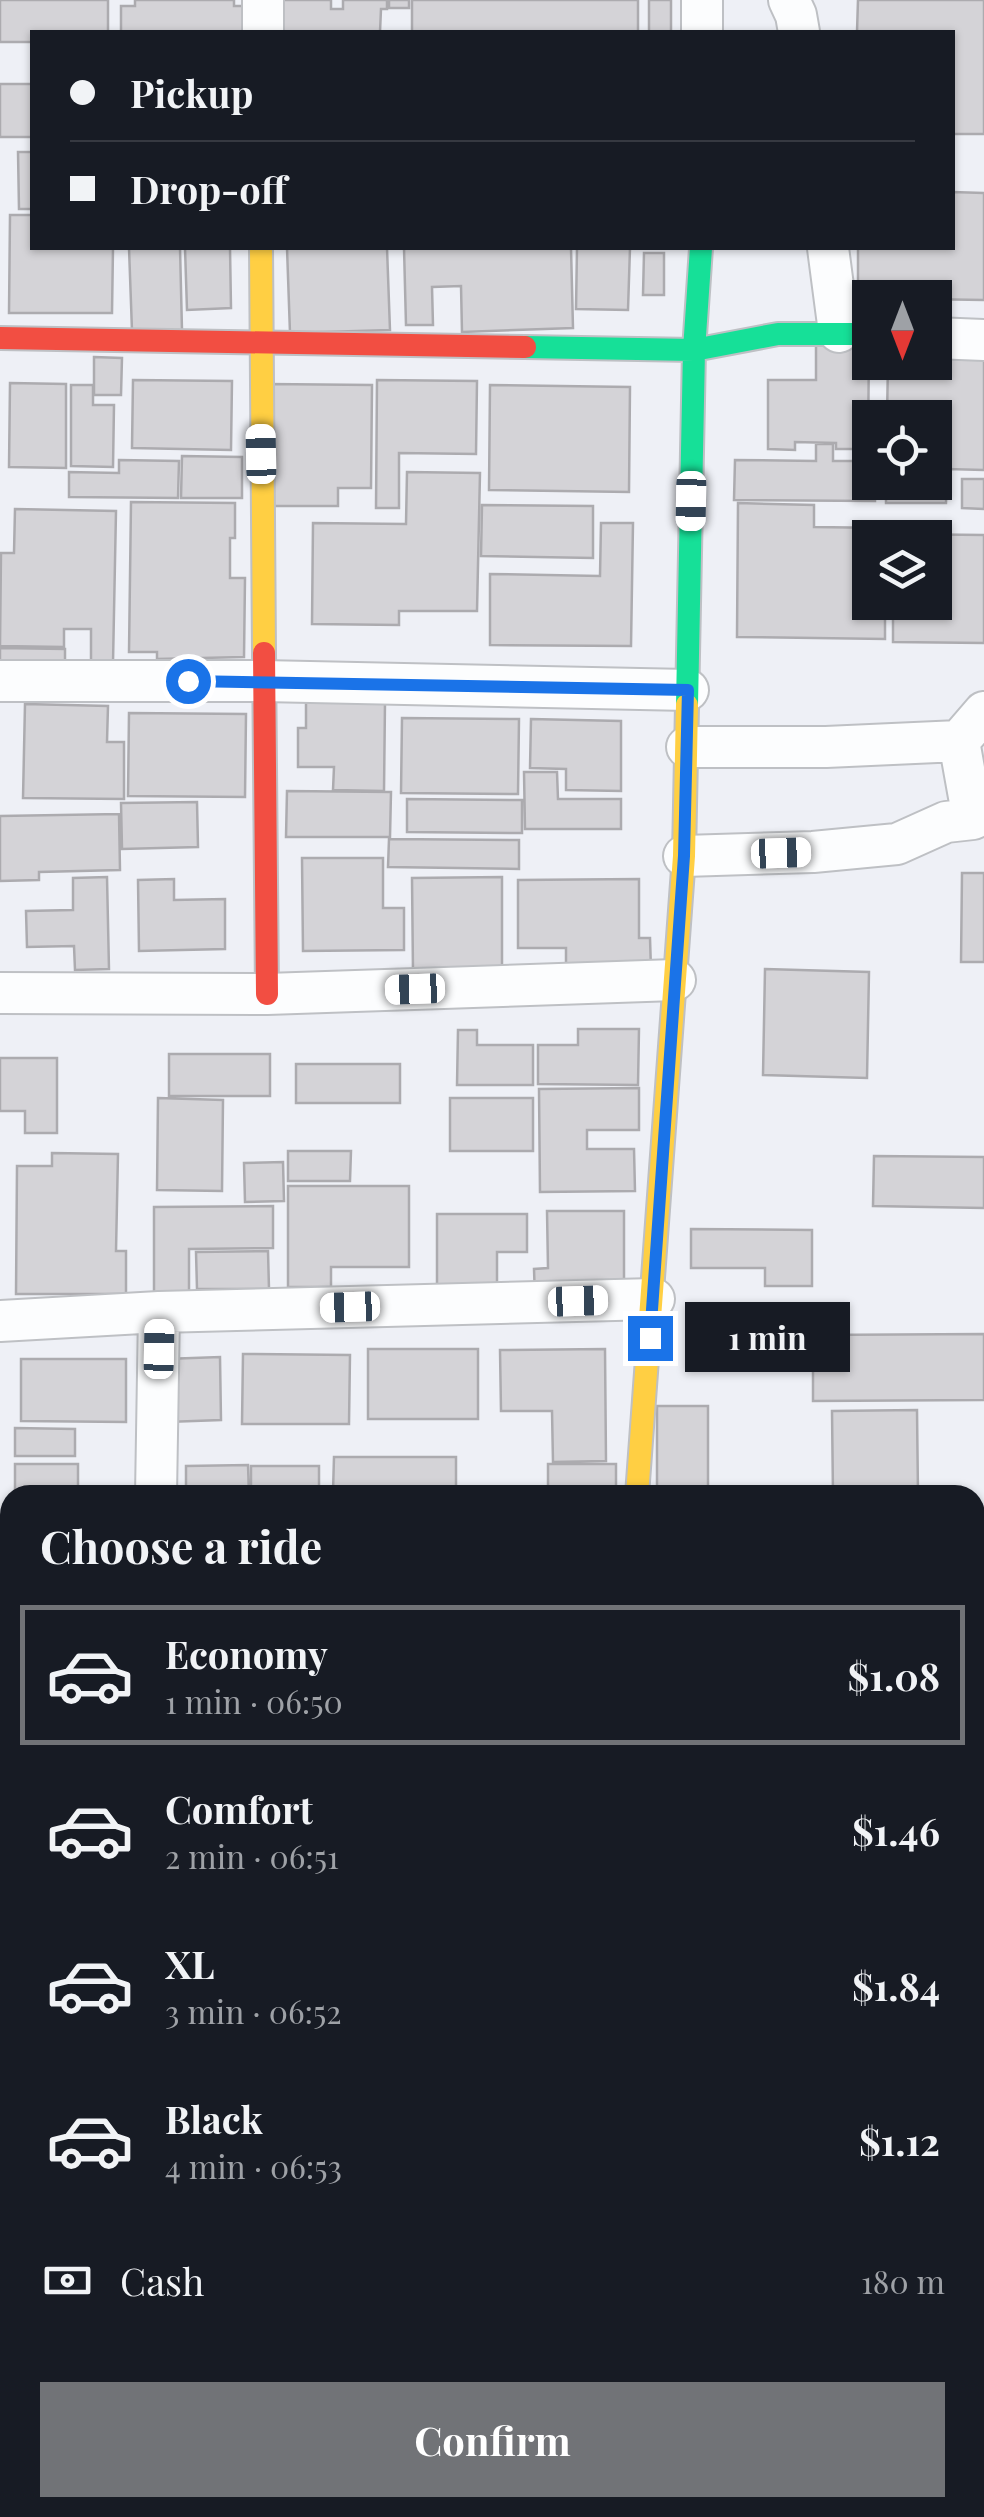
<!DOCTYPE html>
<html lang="en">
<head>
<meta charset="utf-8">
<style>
  :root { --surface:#171b24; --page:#20242c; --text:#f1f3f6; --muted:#9ea1a6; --line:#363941; --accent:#717377 }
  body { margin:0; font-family:"Playfair Display",serif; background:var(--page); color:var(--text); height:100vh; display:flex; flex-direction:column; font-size:38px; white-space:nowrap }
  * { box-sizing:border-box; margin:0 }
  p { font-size:32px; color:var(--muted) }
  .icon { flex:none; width:55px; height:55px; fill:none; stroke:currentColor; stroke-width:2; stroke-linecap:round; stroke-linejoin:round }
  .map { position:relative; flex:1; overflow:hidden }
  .sheet { position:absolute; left:0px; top:1485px; width:985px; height:1032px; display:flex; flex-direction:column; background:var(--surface); border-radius:30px 30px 0 0; box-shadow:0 2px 8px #0004 }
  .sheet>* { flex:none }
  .banner { position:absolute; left:30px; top:30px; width:925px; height:220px; border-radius:0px; box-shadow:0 2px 8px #0004; display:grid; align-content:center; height:220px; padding:0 40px; background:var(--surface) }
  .needle { width:65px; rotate:180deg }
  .fabs { position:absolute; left:852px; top:280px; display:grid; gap:20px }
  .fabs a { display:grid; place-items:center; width:100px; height:100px; border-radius:0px; background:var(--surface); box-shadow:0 2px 8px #0004; font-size:50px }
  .end { position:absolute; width:45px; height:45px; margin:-22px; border:12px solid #1a73e8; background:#fff; box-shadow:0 0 0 5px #fff }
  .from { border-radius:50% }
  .bubble { position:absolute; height:70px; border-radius:0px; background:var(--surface); box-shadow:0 2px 8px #0004; font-size:32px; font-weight:700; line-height:70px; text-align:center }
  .car { position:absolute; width:30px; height:60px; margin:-30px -15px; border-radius:12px; box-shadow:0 0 8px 2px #0007; background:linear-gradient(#fff 24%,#345 0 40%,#fff 0 76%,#345 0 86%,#fff 0) }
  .banner b { display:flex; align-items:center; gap:35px; height:95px; font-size:38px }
  .banner b+b { border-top:2px solid var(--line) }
  .banner i { width:25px; height:25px; background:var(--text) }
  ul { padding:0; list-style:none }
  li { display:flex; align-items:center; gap:30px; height:140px; margin:0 20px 15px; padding:0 20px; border:5px solid transparent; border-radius:0px }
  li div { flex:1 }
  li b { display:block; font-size:38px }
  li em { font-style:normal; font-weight:700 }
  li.selected { border-color:var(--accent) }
  li>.icon { width:90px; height:90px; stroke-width:1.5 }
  h2 { padding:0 40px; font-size:45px; line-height:120px }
  .pay { display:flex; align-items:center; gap:25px; height:110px; padding:0 40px; font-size:38px }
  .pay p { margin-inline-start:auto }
  .primary-button { display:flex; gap:20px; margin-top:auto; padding:20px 40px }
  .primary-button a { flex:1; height:115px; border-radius:0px; background:var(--accent); color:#fff; font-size:40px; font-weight:700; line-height:115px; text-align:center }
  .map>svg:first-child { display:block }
</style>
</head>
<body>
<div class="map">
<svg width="984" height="2517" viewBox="0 0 984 2517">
  <rect width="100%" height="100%" fill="#eef0f6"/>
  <path fill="#d4d3d7" stroke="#acabaf" stroke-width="2.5" d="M 0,0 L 108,0 L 108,32 L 32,32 L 32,42 L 0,42 Z
    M 135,0 L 234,0 L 234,6 L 243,6 L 243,32 L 121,32 L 121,6 L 135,6 Z
    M 279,0 L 331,0 L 331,9 L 343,9 L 343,0 L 387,0 L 387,9 L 381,9 L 380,32 L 279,32 Z
    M 389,0 L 409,0 L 409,8 L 389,8 Z
    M 412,0 L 638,0 L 638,32 L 412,32 Z
    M 649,0 L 671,0 L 671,32 L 649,32 Z
    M 858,0 L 984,0 L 984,134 L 952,134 L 952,32 L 857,32 Z
    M 0,84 L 32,84 L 32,137 L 0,137 Z
    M 18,152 L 32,152 L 32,209 L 19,209 Z
    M 952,192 L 984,193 L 984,300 L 858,298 L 858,248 L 952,248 Z
    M 10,215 L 32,215 L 32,248 L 113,248 L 112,313 L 9,313 Z
    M 129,248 L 180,248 L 182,330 L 132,331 Z
    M 185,248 L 230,248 L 231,308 L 187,310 Z
    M 287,248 L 387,248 L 390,330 L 290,333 Z
    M 404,248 L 571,248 L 573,328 L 462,332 L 461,286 L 432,287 L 433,325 L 406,325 Z
    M 577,248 L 630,248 L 628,310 L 576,309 Z
    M 644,253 L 664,253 L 664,295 L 643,295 Z
    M 816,342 L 869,343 L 868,449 L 836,449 L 836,443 L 795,442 L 795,450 L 768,449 L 768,380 L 816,380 Z
    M 935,349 L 984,349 L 984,470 L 947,469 L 946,503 L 886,503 L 886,482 L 935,482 L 935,418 L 887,418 L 888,362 L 935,362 Z
    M 94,357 L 122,358 L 121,395 L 94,395 Z
    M 133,380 L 232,381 L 231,450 L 132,448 Z
    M 377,380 L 477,381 L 476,454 L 399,453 L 399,508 L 376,508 Z
    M 10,383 L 66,384 L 66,468 L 9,467 Z
    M 268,384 L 372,385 L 371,488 L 338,488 L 338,506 L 267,506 Z
    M 71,385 L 93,385 L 93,405 L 114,405 L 113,467 L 71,466 Z
    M 490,385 L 630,387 L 629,492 L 489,490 Z
    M 816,444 L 833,444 L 833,461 L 870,461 L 870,482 L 875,482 L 875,501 L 734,500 L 735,460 L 816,461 Z
    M 182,456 L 242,457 L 242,498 L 181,498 Z
    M 119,460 L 179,461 L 178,498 L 69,497 L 69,472 L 119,473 Z
    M 407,472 L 480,473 L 477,611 L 399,611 L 399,625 L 312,624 L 313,523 L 406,524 Z
    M 962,479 L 984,479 L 984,509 L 962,508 Z
    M 131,502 L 235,503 L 235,538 L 230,538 L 230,578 L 245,578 L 244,657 L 157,659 L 157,652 L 129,652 Z
    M 738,503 L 814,505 L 814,527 L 886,528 L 886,538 L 870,538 L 870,602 L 885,602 L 885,639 L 737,637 Z
    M 482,505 L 593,506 L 593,558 L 481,556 Z
    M 15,509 L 116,511 L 113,663 L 91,662 L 91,629 L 64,629 L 64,647 L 0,646 L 1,553 L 14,553 Z
    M 601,523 L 633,523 L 631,646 L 490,645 L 490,574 L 600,576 Z
    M 894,534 L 984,535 L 984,643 L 893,642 L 893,602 L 935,602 L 935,538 L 894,538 Z
    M 0,648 L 65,649 L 65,676 L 0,675 Z
    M 306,701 L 385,702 L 384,791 L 333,790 L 334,767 L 298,767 L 298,728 L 306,728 Z
    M 25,704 L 108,706 L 107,742 L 124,742 L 124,799 L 23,798 Z
    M 129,713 L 246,714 L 245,797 L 128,796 Z
    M 402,718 L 519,719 L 518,794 L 401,793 Z
    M 531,719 L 621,721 L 621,791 L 566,790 L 566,769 L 530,768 Z
    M 524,772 L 557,772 L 558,799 L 621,799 L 621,829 L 525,829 Z
    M 287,791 L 391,792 L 390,837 L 286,837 Z
    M 407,799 L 522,800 L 522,833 L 407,832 Z
    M 197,802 L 198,847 L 122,849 L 121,803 Z
    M 119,814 L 120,870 L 39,872 L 39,880 L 0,881 L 0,816 Z
    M 389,839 L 519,840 L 519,869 L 388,867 Z
    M 302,858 L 383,858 L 383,908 L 404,908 L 404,950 L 303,951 Z
    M 962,873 L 984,873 L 984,962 L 961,962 Z
    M 107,877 L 109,969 L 75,970 L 74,946 L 27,947 L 26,911 L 73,910 L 73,878 Z
    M 502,877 L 502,971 L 413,972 L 412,878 Z
    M 174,879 L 174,900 L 225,899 L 225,949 L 139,951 L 138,880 Z
    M 639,879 L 639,938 L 650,938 L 651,970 L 566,970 L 566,948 L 518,948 L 518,880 Z
    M 765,969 L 869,972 L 867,1078 L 763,1075 Z
    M 578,1029 L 639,1029 L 638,1085 L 538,1084 L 538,1045 L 578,1045 Z
    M 458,1030 L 477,1030 L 477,1045 L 533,1045 L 533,1085 L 457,1085 Z
    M 169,1054 L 270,1054 L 270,1096 L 169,1096 Z
    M 0,1058 L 57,1058 L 57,1133 L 25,1133 L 25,1111 L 0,1111 Z
    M 296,1064 L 400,1064 L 400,1103 L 296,1103 Z
    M 639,1088 L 639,1130 L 587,1130 L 587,1149 L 634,1149 L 635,1191 L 540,1192 L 539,1089 Z
    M 158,1098 L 223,1100 L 222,1191 L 157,1190 Z
    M 450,1098 L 533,1098 L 533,1151 L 450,1151 Z
    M 288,1151 L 351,1151 L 350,1181 L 288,1181 Z
    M 52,1153 L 118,1154 L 116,1251 L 126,1251 L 126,1294 L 16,1294 L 17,1166 L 52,1166 Z
    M 874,1156 L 984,1157 L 984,1208 L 873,1206 Z
    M 283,1162 L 284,1201 L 245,1202 L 244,1163 Z
    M 288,1186 L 409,1186 L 409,1267 L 331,1267 L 331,1287 L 288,1287 Z
    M 273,1206 L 273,1248 L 189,1249 L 189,1293 L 154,1293 L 154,1207 Z
    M 547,1211 L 624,1211 L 624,1299 L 535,1299 L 534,1269 L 548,1268 Z
    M 437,1214 L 527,1214 L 527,1252 L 497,1252 L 497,1302 L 437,1302 Z
    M 691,1229 L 812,1230 L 812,1286 L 765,1286 L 765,1268 L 691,1268 Z
    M 268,1251 L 269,1289 L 197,1289 L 196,1252 Z
    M 984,1334 L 984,1400 L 813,1401 L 813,1335 Z
    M 368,1349 L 478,1349 L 478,1419 L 368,1419 Z
    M 605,1349 L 606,1461 L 553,1462 L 552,1411 L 501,1411 L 500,1350 Z
    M 243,1354 L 350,1355 L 349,1424 L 242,1424 Z
    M 220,1357 L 221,1420 L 167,1422 L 165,1359 Z
    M 21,1359 L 126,1359 L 126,1422 L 21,1421 Z
    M 657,1406 L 708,1406 L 708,1495 L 657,1495 Z
    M 917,1410 L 918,1495 L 833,1495 L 832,1411 Z
    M 15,1428 L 75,1429 L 75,1456 L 15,1456 Z
    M 334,1457 L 456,1457 L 456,1493 L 333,1492 Z
    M 15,1464 L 78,1464 L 78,1495 L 15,1495 Z
    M 548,1464 L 616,1464 L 616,1495 L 548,1495 Z
    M 248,1465 L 249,1495 L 186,1495 L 186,1466 Z
    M 251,1466 L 319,1466 L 319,1495 L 251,1495 Z
    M 975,1650 L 984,1650 L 984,1805 L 975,1805 Z
    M 0,1672 L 10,1672 L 10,1746 L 0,1746 Z
    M 0,1746 L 10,1746 L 10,1791 L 0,1791 Z
    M 0,1987 L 10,1987 L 10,2071 L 0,2071 Z
    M 0,2079 L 10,2079 L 10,2127 L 0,2127 Z
    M 0,2167 L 10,2167 L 10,2232 L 0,2232 Z
    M 975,2354 L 984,2357 L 984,2405 L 975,2401 Z
    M 0,2365 L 10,2365 L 10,2467 L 0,2467 Z
    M 975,2417 L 984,2421 L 982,2472 L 975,2469 Z
    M 0,2491 L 10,2491 L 10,2508 L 82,2508 L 82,2517 L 0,2517 Z
    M 213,2508 L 283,2508 L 280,2517 L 210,2517 Z
    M 526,2508 L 583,2508 L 598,2513 L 596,2517 L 522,2517 Z
    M 722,2508 L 802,2508 L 797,2517 L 718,2517 Z
    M 842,2508 L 906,2508 L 903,2517 L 870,2517 Z"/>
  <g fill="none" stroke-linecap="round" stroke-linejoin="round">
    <g stroke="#bec0c4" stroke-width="44">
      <path id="street" d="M 789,0 L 796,15 L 799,32
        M 263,32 L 263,0
        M 702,32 L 702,0
        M 828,248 L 839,332
        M 935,338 L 984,340
        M 0,681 L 263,681 L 688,690
        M 687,747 L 826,747 L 959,741 L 984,712
        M 684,856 L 813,852 L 897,844 L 946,822 L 973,819 L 959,741
        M 0,993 L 267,994 L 675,980
        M 0,1321 L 159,1312 L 654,1299
        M 156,1495 L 159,1312
        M 975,1615 L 984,1615
        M 0,1625 L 10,1625
        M 975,1951 L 984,1951
        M 0,1970 L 10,1970
        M 975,2306 L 984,2305
        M 0,2324 L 10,2324
        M 633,2517 L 633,2508"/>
    </g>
    <g stroke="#bec0c4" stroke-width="26">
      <path id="fast" d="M 525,347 L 694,350 L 778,334 L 870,334
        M 687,705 L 694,350 L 701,248"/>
    </g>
    <g stroke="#bec0c4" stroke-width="26">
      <path id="slow" d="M 261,248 L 264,653
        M 637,1495 L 684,856 L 687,705"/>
    </g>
    <g stroke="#bec0c4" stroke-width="26">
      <path id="jam" d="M 0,338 L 525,347
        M 264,653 L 267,994"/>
    </g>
    <use href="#street" stroke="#fcfdfe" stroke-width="40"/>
    <use href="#fast" stroke="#16e098" stroke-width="22"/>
    <use href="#slow" stroke="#ffcf43" stroke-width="22"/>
    <use href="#jam" stroke="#f24e42" stroke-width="22"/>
  </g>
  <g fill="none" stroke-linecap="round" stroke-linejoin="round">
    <path stroke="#1a73e8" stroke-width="12" d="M 188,681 L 688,690 L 684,856 L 650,1338"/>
  </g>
</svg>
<div class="fabs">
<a><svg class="needle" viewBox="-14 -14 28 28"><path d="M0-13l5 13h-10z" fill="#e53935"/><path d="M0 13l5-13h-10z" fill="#9ea1a6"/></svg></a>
<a><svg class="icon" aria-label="locate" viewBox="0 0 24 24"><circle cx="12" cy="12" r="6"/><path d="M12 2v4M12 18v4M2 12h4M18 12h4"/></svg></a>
<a><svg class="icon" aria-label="layers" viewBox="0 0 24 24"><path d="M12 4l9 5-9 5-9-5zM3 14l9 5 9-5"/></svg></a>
</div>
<i class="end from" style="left:188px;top:681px"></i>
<i class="end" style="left:650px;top:1338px"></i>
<div class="bubble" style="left:685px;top:1302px;width:165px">1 min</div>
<i class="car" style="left:261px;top:454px;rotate:359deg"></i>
<i class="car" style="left:691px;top:501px;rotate:181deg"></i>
<i class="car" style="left:781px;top:853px;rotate:88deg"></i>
<i class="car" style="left:415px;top:989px;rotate:268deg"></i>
<i class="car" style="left:578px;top:1301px;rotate:88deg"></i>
<i class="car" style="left:350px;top:1307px;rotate:268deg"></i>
<i class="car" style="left:159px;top:1349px;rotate:1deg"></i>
<div class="banner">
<b><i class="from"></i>Pickup</b>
<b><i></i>Drop-off</b>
</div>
<section class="sheet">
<h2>Choose a ride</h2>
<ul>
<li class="selected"><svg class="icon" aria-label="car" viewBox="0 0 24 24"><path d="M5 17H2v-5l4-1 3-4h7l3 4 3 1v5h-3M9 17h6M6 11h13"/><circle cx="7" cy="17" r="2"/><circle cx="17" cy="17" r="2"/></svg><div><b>Economy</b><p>1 min · 06:50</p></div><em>$1.08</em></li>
<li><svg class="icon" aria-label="car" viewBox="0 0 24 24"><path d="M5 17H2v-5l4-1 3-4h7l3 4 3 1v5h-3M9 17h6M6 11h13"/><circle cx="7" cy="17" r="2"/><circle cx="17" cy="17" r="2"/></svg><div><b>Comfort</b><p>2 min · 06:51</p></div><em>$1.46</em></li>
<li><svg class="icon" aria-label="car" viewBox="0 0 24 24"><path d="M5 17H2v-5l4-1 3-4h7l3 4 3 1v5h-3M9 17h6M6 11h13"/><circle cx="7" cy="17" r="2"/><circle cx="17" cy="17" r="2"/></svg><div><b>XL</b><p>3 min · 06:52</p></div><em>$1.84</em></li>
<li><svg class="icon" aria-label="car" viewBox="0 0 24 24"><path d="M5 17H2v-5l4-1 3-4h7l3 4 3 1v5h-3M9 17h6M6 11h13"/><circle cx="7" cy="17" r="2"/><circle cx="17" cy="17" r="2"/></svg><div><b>Black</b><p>4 min · 06:53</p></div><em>$1.12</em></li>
</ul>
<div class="pay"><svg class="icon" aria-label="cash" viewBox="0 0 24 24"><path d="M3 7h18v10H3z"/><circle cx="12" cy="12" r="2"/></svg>Cash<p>180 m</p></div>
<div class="primary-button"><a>Confirm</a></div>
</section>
</div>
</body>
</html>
